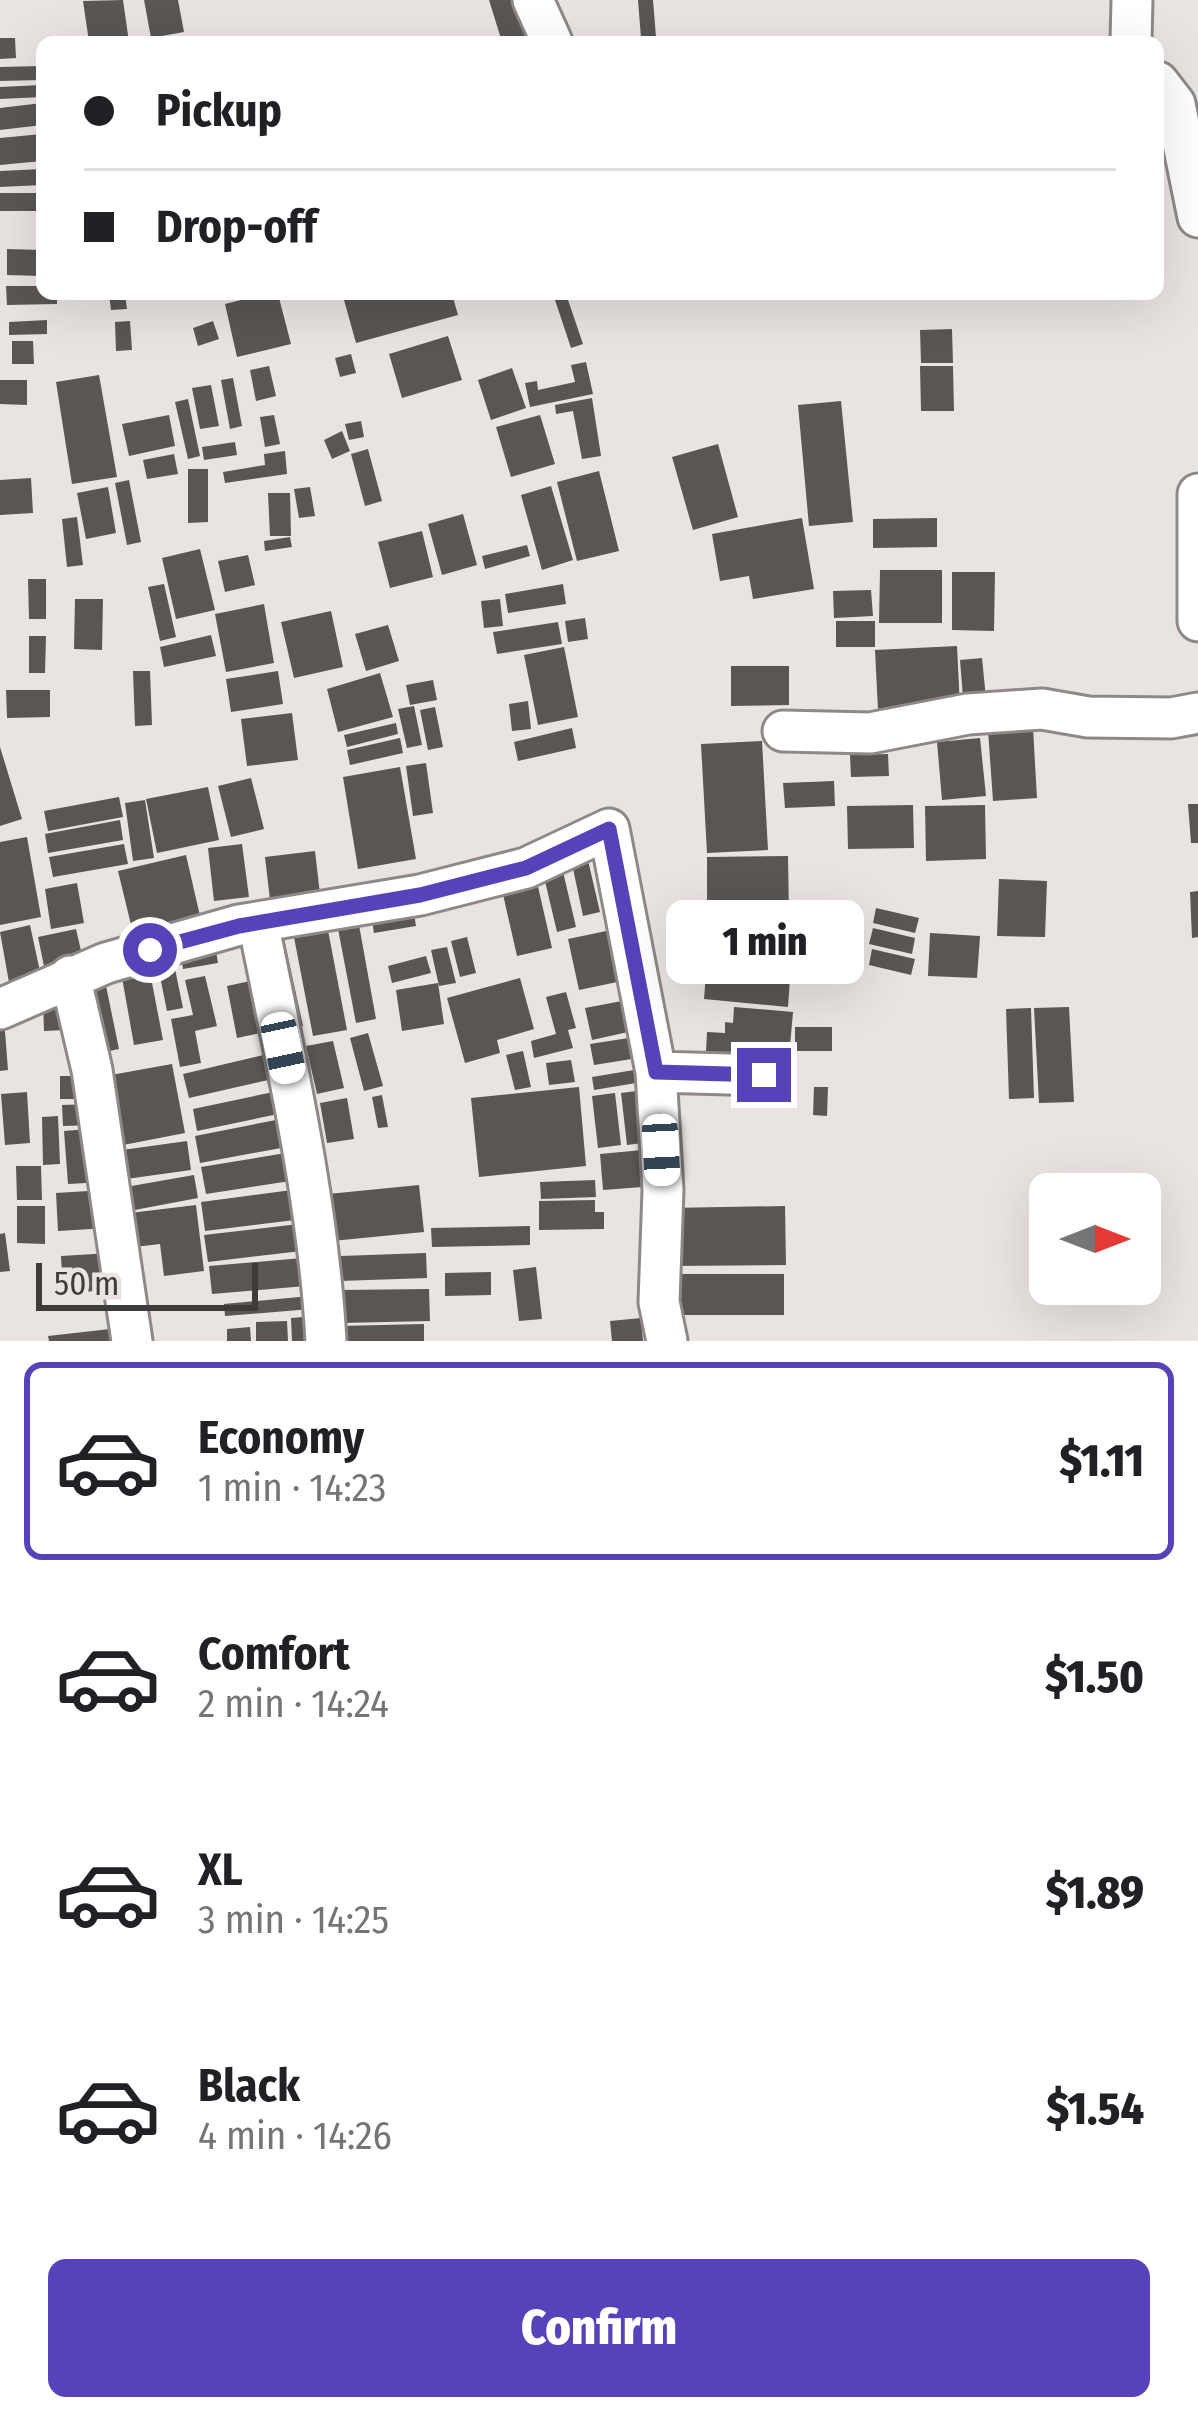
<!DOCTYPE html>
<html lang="en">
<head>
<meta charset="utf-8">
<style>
  :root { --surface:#fff; --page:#f2f2f2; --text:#202124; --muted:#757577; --line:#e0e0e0; --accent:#5742ba }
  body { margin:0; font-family:"Fira Sans Condensed",sans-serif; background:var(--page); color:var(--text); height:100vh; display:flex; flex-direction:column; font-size:45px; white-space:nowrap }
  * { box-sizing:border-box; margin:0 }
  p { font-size:39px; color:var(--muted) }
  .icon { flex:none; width:66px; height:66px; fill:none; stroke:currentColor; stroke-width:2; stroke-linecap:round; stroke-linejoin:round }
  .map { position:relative; height:1341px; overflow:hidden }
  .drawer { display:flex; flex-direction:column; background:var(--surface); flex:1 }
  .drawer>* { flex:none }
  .guide { position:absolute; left:36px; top:36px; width:1128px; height:264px; border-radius:18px; box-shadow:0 12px 48px #0002; display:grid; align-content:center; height:264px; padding:0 48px; background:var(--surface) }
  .needle { width:78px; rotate:90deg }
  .buttons { position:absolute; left:1029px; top:1173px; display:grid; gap:24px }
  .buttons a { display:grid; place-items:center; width:132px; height:132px; border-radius:18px; background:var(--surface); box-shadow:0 12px 48px #0002; font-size:60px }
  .scale { position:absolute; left:36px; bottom:30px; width:222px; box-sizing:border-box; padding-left:12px; border:6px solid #3e3c3b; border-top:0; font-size:33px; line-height:42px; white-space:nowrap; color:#3e3c3b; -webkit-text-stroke:9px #e9e4e2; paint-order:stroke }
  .end { position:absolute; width:54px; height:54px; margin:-27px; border:15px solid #5742ba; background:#fff; box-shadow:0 0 0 6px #fff }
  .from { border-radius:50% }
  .bubble { position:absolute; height:84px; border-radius:18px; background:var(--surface); box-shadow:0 12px 48px #0002; font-size:39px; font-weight:800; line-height:84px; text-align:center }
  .car { position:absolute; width:36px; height:72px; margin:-36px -18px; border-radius:15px; box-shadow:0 0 9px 3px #0007; background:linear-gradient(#fff 24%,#345 0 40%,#fff 0 76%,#345 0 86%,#fff 0) }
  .guide b { display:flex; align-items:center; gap:42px; height:114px; font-size:45px }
  .guide b+b { border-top:3px solid var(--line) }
  .guide i { width:30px; height:30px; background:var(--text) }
  ul { padding:21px 0 0; list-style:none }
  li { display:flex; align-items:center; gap:36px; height:198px; margin:0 24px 18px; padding:0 24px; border:6px solid transparent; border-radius:18px }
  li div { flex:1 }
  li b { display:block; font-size:45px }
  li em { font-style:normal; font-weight:800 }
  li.active { border-color:var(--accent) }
  li>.icon { width:108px; height:108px; stroke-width:1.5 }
  .primary-button { display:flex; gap:24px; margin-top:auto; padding:24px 48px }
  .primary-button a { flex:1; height:138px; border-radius:18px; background:var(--accent); color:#fff; font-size:48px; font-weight:800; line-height:138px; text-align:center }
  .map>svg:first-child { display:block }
</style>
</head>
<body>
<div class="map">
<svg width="1198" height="1341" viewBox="0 0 1198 1341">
  <rect width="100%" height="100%" fill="#e9e4e2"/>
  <path fill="#5a5654" d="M 123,0 L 129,42 L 89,42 L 83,1 Z
    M 144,0 L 178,0 L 184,32 L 151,38 Z
    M 489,0 L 515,0 L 528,42 L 502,42 Z
    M 638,0 L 653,0 L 656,37 L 641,38 Z
    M 0,38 L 15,38 L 16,58 L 0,59 Z
    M 41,66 L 41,80 L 0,81 L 0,67 Z
    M 42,85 L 42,97 L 0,99 L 0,87 Z
    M 42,103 L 42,125 L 0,130 L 0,108 Z
    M 42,134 L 42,161 L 0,165 L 0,138 Z
    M 42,169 L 42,185 L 0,187 L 0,171 Z
    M 0,193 L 42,193 L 42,211 L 0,211 Z
    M 7,249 L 42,250 L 42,276 L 7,275 Z
    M 6,286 L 42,286 L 42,294 L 57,294 L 57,304 L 7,305 Z
    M 109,294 L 125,294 L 127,309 L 111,310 Z
    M 265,294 L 278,294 L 291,344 L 237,357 L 225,304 Z
    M 354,294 L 452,294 L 458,315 L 356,343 L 344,300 Z
    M 553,294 L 566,294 L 583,344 L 571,348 Z
    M 47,320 L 47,334 L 9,335 L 9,322 Z
    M 130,321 L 132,350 L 116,351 L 115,322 Z
    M 213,321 L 219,339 L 198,346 L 193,328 Z
    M 952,329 L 953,363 L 921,363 L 920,330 Z
    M 448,336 L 462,380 L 402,398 L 389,354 Z
    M 12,341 L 33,341 L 34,364 L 12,364 Z
    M 351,354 L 356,373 L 340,377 L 335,358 Z
    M 586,362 L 593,394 L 530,407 L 525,383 L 537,381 L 538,390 L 575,382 L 571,365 Z
    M 269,366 L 276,396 L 256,401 L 250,370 Z
    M 920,366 L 953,366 L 954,411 L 921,411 Z
    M 512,368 L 526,408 L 491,420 L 478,380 Z
    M 99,375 L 117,477 L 72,484 L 56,382 Z
    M 233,378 L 242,426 L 230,429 L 221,380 Z
    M 0,380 L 27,380 L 27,405 L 0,404 Z
    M 211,385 L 219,426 L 200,429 L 192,388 Z
    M 592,398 L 601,456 L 582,459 L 573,411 L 556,414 L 555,405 Z
    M 188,399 L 200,456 L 188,459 L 175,402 Z
    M 841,401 L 853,522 L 809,526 L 798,405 Z
    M 169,415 L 175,446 L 129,456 L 122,424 Z
    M 274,415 L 280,444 L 265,447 L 260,417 Z
    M 540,415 L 555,464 L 511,477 L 496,427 Z
    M 361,421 L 364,437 L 349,440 L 345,424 Z
    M 342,431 L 350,451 L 332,459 L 324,440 Z
    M 235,442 L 237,455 L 204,460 L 202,447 Z
    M 718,444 L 738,517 L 693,530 L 672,457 Z
    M 368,449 L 382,501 L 365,506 L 351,454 Z
    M 285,451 L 287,474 L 225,483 L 223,472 L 265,465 L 264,454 Z
    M 174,454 L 178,474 L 147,479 L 143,460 Z
    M 188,469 L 208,469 L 208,522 L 188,523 Z
    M 599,471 L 619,551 L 577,561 L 557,482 Z
    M 31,478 L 33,513 L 0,515 L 0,480 Z
    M 129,480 L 141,542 L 127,545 L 115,483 Z
    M 551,486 L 573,560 L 542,570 L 521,495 Z
    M 108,487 L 116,533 L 86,539 L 77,493 Z
    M 310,487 L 315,516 L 299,518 L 294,489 Z
    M 268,493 L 290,493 L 291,536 L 270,536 Z
    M 463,514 L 477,565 L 442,575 L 428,524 Z
    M 77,517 L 83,565 L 67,567 L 62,519 Z
    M 802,518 L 814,589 L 753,599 L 749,576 L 720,581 L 712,534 Z
    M 937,518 L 937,547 L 873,548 L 873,519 Z
    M 422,531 L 433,577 L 390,588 L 378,542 Z
    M 290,537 L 292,547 L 265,551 L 264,541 Z
    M 527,545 L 530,556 L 485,569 L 482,556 Z
    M 200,549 L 215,610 L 176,619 L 162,558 Z
    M 248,555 L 255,585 L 225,592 L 218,561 Z
    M 880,570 L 942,570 L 942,623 L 879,623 Z
    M 952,572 L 995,572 L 994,631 L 952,630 Z
    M 28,579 L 46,579 L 46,619 L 29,619 Z
    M 164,584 L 176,637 L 160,641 L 148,587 Z
    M 563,584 L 566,604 L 508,613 L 505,594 Z
    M 871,590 L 873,616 L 834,618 L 833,591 Z
    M 75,599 L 103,599 L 102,650 L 74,649 Z
    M 500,599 L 503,626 L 484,628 L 481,601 Z
    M 264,604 L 274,663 L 226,672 L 215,614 Z
    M 331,611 L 343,667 L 294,678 L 281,622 Z
    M 585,618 L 588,639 L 568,642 L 565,621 Z
    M 836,621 L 875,621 L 875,647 L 836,647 Z
    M 558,622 L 562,644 L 497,654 L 493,632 Z
    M 388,625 L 399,661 L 366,671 L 355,634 Z
    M 211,635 L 216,656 L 164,667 L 160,647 Z
    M 29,636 L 46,636 L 45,673 L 29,673 Z
    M 957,646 L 960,707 L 878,710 L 875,650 Z
    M 564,647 L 578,717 L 538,725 L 524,655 Z
    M 982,658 L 987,708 L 964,710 L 960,660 Z
    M 731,666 L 789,666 L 789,705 L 731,706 Z
    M 133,671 L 150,671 L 152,725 L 135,726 Z
    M 278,671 L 283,704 L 231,712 L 226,679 Z
    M 380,673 L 393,717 L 338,732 L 327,689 Z
    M 433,680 L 437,700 L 410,705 L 406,685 Z
    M 6,690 L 50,690 L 50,717 L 7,718 Z
    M 528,701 L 531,729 L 512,731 L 509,704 Z
    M 414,706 L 422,745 L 407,748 L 398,709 Z
    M 435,707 L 443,747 L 428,750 L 420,710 Z
    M 292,713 L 298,760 L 247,766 L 241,719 Z
    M 396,723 L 398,734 L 347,747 L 344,735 Z
    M 572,728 L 576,748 L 518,761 L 514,742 Z
    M 1033,728 L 1037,798 L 993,801 L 988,730 Z
    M 400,738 L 403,753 L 350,765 L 347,750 Z
    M 980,738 L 986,796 L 942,800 L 937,742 Z
    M 762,741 L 768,850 L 707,853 L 701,744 Z
    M 0,747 L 22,819 L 0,826 Z
    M 888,754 L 889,776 L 851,777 L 850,755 Z
    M 426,763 L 433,813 L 413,816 L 406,766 Z
    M 400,767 L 416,859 L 358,869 L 343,777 Z
    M 251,778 L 264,829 L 231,837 L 218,786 Z
    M 834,781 L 835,806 L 785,808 L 783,783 Z
    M 208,787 L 219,840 L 157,853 L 146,799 Z
    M 119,797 L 123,817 L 48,831 L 44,811 Z
    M 145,800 L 154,858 L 133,861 L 125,803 Z
    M 1188,804 L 1198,804 L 1198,843 L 1191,843 Z
    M 913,805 L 914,848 L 848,849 L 847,806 Z
    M 985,805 L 986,859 L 926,861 L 925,806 Z
    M 120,820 L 123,840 L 48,853 L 45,834 Z
    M 27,837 L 41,917 L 0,925 L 0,842 Z
    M 124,844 L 128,864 L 53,877 L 49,857 Z
    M 242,844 L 249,897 L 214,901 L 208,848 Z
    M 315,851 L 320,894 L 270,900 L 265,857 Z
    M 186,855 L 200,916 L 133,933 L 118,871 Z
    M 587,856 L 600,912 L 583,916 L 571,859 Z
    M 788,856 L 789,916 L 707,917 L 707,857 Z
    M 560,859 L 576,927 L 557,932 L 541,864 Z
    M 534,869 L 552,948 L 517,956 L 499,877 Z
    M 408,877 L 416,926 L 374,933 L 366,884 Z
    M 999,879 L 1047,881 L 1045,937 L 997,936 Z
    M 77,883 L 84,923 L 51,929 L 45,889 Z
    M 1198,891 L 1198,937 L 1192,938 L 1190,892 Z
    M 876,908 L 919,918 L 915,933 L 873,923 Z
    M 710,922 L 789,925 L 787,973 L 724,972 L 790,978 L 788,1007 L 704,999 Z
    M 30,925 L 42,981 L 10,988 L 0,932 Z
    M 327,925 L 347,1030 L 313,1036 L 293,932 Z
    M 359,925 L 376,1019 L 356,1023 L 338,929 Z
    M 873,928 L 915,938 L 912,954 L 869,944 Z
    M 76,929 L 85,968 L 46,976 L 38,937 Z
    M 611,930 L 622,981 L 579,990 L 568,939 Z
    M 930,933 L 980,936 L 977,978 L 928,976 Z
    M 283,934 L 303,1026 L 287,1029 L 266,937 Z
    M 467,937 L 476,973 L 460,977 L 451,941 Z
    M 215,945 L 218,963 L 183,969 L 180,950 Z
    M 447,947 L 456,983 L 439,986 L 431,950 Z
    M 872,949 L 915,959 L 911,975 L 869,965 Z
    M 426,956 L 431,973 L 392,983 L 388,966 Z
    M 173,959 L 183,1008 L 167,1011 L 157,962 Z
    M 149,967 L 163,1040 L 134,1045 L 121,972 Z
    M 205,976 L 217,1026 L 195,1031 L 201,1063 L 180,1067 L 171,1019 L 193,1015 L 185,980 Z
    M 264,978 L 274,1030 L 237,1038 L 227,986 Z
    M 520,978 L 534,1029 L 497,1040 L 500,1053 L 465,1063 L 447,998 Z
    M 105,981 L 119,1049 L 95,1054 L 80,987 Z
    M 438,983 L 444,1024 L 402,1031 L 396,990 Z
    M 566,992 L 576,1028 L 568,1030 L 573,1048 L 534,1058 L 531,1041 L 556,1034 L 546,997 Z
    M 63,1000 L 65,1030 L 44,1031 L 43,1001 Z
    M 622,1001 L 628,1032 L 592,1040 L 585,1008 Z
    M 734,1007 L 793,1012 L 789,1058 L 706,1051 L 707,1032 L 725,1033 L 725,1022 L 733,1023 Z
    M 1069,1007 L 1074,1102 L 1039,1103 L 1034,1008 Z
    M 1031,1008 L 1034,1098 L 1009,1099 L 1006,1009 Z
    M 0,1019 L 4,1019 L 8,1070 L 0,1071 Z
    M 795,1027 L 832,1027 L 832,1051 L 795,1051 Z
    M 368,1033 L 383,1086 L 364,1091 L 350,1038 Z
    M 635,1037 L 638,1058 L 594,1065 L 590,1044 Z
    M 333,1041 L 344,1088 L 317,1094 L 306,1046 Z
    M 523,1051 L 531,1087 L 515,1090 L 506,1055 Z
    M 276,1052 L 281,1077 L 189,1098 L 183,1074 Z
    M 571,1060 L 575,1082 L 549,1085 L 546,1063 Z
    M 172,1064 L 185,1133 L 113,1147 L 100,1077 Z
    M 640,1069 L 642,1082 L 594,1090 L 592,1077 Z
    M 60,1076 L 89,1076 L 89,1099 L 60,1099 Z
    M 579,1087 L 586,1166 L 479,1177 L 471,1098 Z
    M 814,1087 L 828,1087 L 827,1116 L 813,1115 Z
    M 283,1090 L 288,1112 L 197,1131 L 193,1109 Z
    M 644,1090 L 650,1142 L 627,1145 L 621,1093 Z
    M 27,1092 L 30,1143 L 5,1145 L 1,1094 Z
    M 615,1093 L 621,1145 L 598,1148 L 592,1096 Z
    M 382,1095 L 388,1127 L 378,1128 L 372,1097 Z
    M 347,1098 L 354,1139 L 327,1143 L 320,1103 Z
    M 94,1104 L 95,1125 L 63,1126 L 62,1105 Z
    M 58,1116 L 60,1164 L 43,1165 L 42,1117 Z
    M 291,1117 L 297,1145 L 200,1163 L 195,1136 Z
    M 100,1128 L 104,1182 L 68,1184 L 64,1131 Z
    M 187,1141 L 191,1170 L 119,1180 L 115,1151 Z
    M 653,1149 L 656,1186 L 603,1190 L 600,1154 Z
    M 298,1151 L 303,1179 L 206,1194 L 201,1167 Z
    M 16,1166 L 41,1166 L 42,1200 L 17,1200 Z
    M 194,1175 L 198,1198 L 124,1212 L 120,1188 Z
    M 595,1180 L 596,1197 L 541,1199 L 540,1182 Z
    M 419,1185 L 424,1232 L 332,1241 L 328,1194 Z
    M 307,1188 L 311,1218 L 205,1231 L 201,1202 Z
    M 105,1190 L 107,1228 L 58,1231 L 56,1193 Z
    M 595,1200 L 595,1212 L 604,1212 L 604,1229 L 539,1230 L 539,1201 Z
    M 196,1205 L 204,1271 L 164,1276 L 160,1244 L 126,1248 L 122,1214 Z
    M 17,1206 L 45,1206 L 45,1244 L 17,1243 Z
    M 785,1206 L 786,1265 L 669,1266 L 668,1208 Z
    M 307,1223 L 310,1250 L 208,1262 L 204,1235 Z
    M 530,1226 L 530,1245 L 432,1247 L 431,1228 Z
    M 5,1233 L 10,1271 L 0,1272 L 0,1234 Z
    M 111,1253 L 114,1290 L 63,1293 L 61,1256 Z
    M 426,1253 L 427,1278 L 340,1281 L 340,1256 Z
    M 314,1257 L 317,1285 L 212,1294 L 209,1266 Z
    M 536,1267 L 542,1319 L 519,1321 L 513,1270 Z
    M 491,1272 L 491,1295 L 445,1296 L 445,1273 Z
    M 667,1274 L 784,1274 L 784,1315 L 667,1315 Z
    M 429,1289 L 430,1321 L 341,1323 L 341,1290 Z
    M 310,1296 L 311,1309 L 225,1316 L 224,1304 Z
    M 316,1316 L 318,1341 L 292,1341 L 291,1318 Z
    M 641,1318 L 643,1341 L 612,1341 L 610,1321 Z
    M 287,1321 L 288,1341 L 256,1341 L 256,1322 Z
    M 424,1324 L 424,1341 L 340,1341 L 339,1326 Z
    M 250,1327 L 251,1341 L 227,1341 L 227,1329 Z
    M 110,1329 L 112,1341 L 49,1341 L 48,1336 Z"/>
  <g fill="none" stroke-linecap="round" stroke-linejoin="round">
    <g stroke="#8e8987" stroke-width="45">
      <path id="minor" d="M 533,0 L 552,42
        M 1131,42 L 1132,0
        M 1158,82 L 1175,104 L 1198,217
        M 1198,494 L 1198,621
        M 783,731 L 870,733 L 968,714 L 1042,709 L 1088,717 L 1171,718 L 1198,713
        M 258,922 C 286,1062 318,1199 326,1341
        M 70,976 L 92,1070 L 132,1341
        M 0,1009 L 106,963 L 239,925 L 420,895 L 526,868 L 609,829 L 656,1072 L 663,1190 L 659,1302 L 667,1341
        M 656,1072 L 764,1075"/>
    </g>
    <use href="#minor" stroke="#fff" stroke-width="39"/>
  </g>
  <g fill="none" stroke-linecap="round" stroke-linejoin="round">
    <path stroke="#5742ba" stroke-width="15" d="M 150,950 L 239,926 L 420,895 L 526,868 L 609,829 L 656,1072 L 764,1075"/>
  </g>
</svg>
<div class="buttons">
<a><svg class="needle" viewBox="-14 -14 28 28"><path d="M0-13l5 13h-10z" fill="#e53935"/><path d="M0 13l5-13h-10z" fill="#757577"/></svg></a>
</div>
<div class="scale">50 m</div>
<i class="end from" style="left:150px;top:950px"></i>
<i class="end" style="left:764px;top:1075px"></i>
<div class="bubble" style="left:666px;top:900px;width:198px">1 min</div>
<i class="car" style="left:283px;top:1048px;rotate:168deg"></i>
<i class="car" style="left:661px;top:1150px;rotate:177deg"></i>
<div class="guide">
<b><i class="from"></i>Pickup</b>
<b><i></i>Drop-off</b>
</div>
</div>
<section class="drawer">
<ul>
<li class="active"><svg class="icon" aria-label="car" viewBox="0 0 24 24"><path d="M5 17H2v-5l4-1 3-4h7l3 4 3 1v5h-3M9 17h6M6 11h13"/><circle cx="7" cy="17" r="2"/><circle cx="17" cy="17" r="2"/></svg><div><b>Economy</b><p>1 min · 14:23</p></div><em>$1.11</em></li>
<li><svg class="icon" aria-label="car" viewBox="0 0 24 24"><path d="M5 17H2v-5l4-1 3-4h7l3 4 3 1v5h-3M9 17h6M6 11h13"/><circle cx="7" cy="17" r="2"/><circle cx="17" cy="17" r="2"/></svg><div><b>Comfort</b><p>2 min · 14:24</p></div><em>$1.50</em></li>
<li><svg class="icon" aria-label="car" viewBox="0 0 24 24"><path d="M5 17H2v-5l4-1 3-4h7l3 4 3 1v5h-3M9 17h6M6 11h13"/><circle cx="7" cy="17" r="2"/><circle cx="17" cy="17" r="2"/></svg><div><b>XL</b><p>3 min · 14:25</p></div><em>$1.89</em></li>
<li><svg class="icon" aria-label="car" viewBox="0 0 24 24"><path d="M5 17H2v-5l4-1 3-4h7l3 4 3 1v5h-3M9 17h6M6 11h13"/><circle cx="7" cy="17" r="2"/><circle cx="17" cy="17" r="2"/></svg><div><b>Black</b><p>4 min · 14:26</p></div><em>$1.54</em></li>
</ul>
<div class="primary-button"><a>Confirm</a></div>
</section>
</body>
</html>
